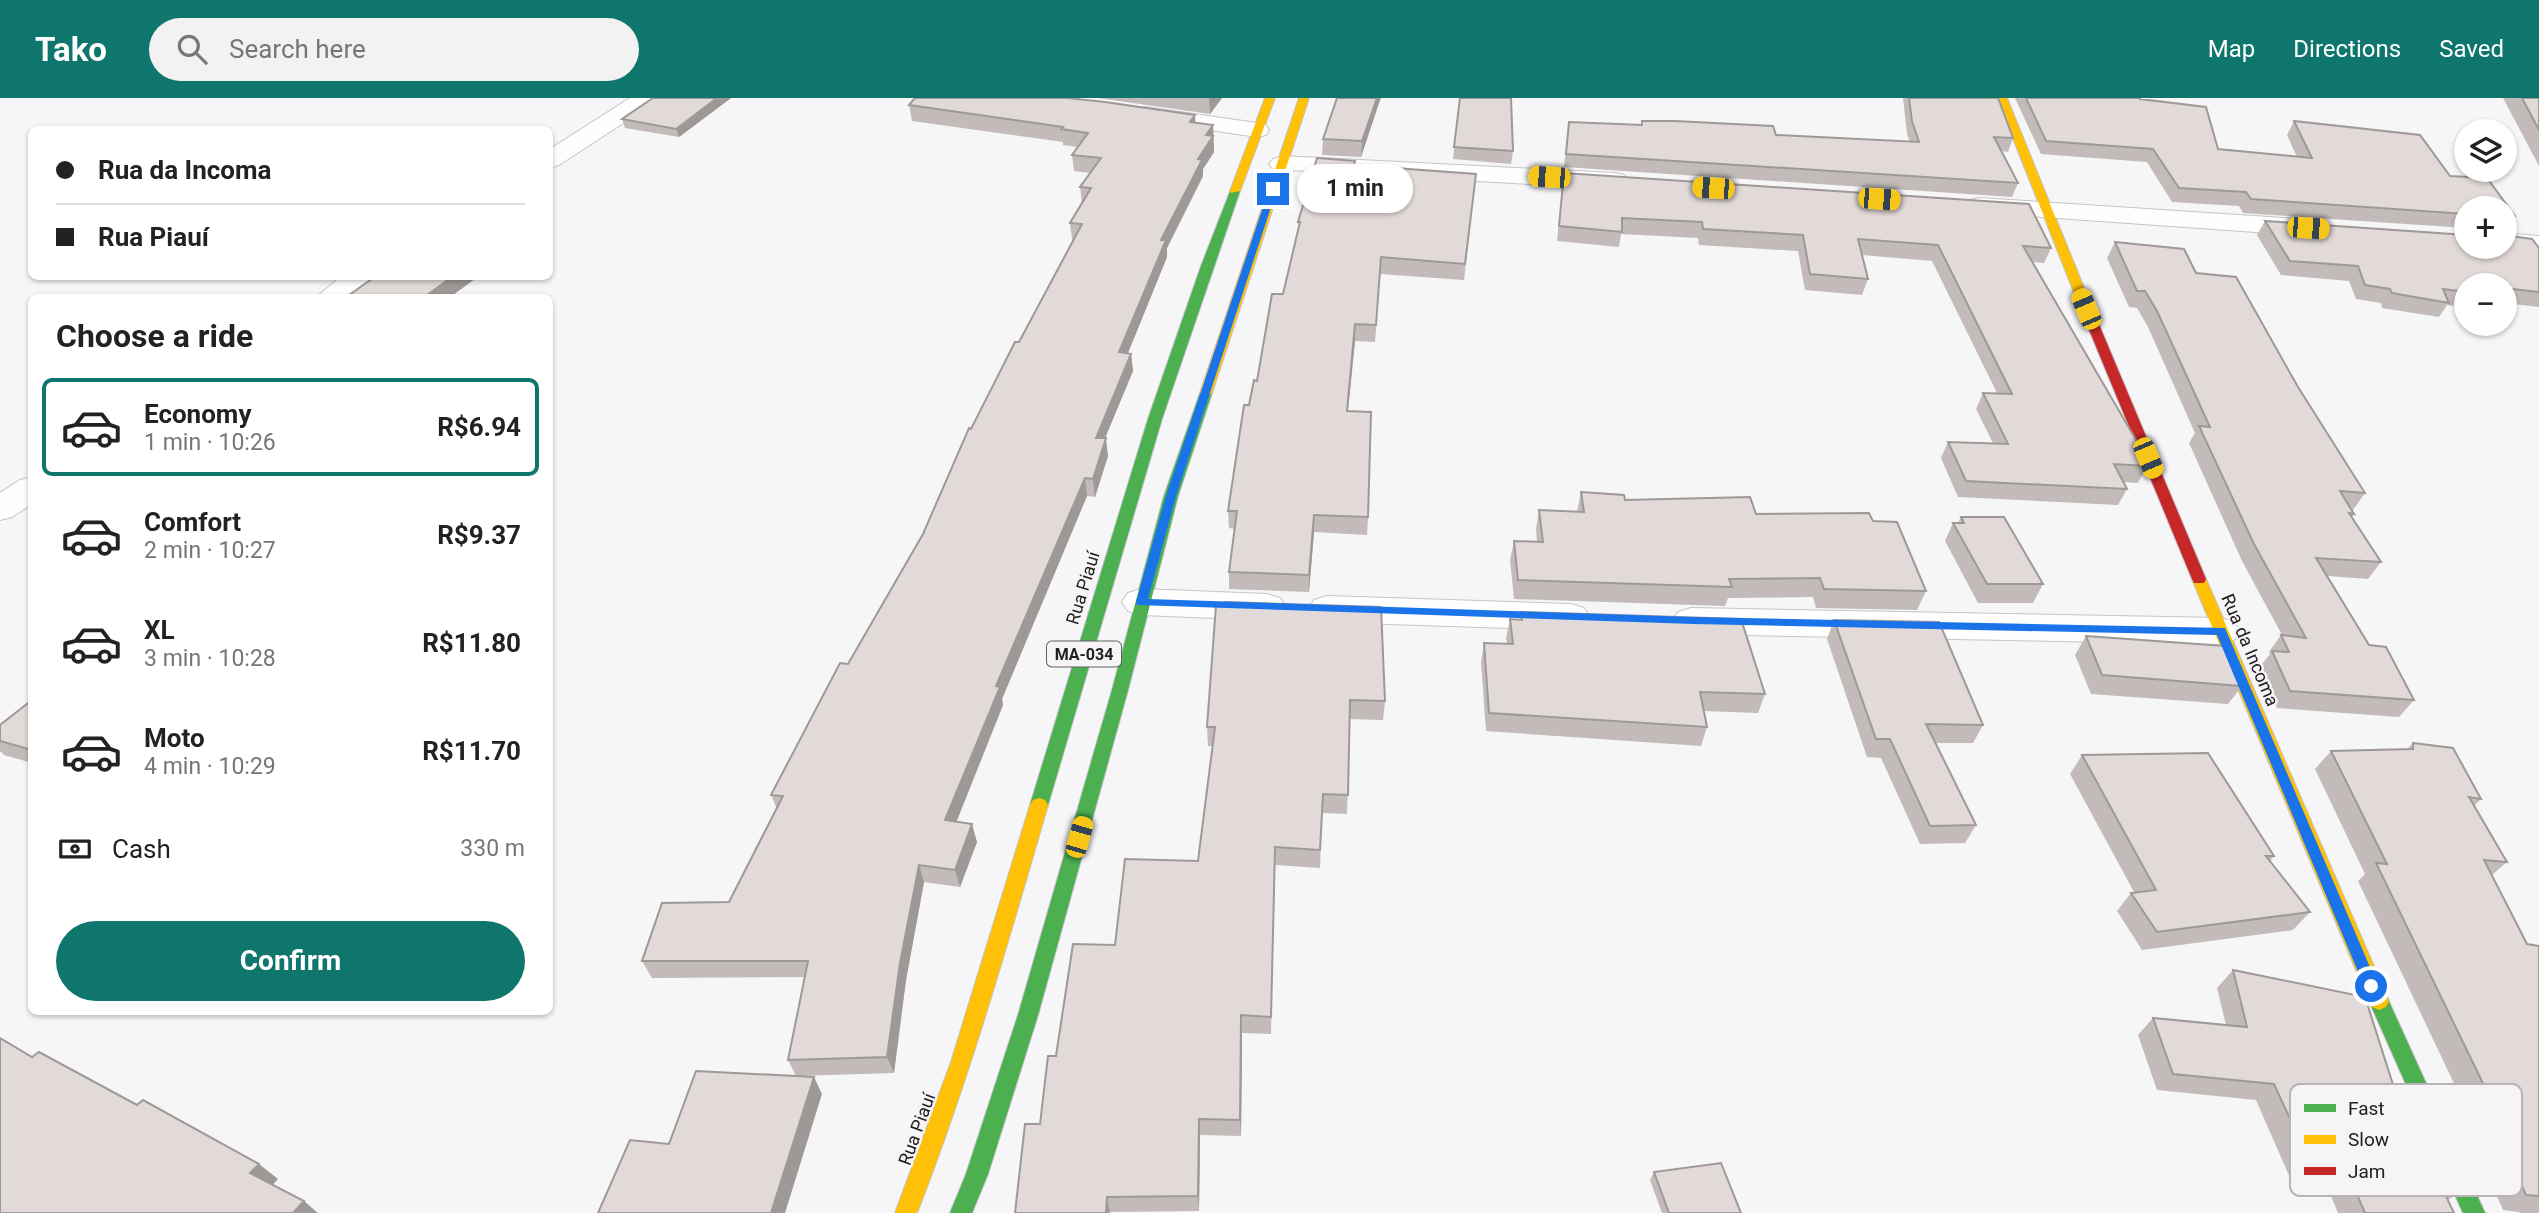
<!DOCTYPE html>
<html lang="en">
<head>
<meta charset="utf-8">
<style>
  :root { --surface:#fff; --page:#f2f2f2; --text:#222; --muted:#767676; --line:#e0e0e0; --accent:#0f766e }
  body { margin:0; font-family:Roboto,sans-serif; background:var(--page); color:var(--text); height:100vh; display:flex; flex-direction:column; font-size:26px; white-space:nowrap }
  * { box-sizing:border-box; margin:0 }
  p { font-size:23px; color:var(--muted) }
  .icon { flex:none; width:38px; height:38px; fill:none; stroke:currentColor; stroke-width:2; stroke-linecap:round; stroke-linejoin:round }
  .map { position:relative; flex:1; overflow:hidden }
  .panel { position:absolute; left:28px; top:196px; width:525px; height:721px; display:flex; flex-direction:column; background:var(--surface); border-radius:10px; box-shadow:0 2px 5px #0004 }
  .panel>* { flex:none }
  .banner { position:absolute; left:28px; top:28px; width:525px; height:154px; border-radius:10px; box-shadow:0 2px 5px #0004; display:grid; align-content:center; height:154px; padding:0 28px; background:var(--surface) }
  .tools { position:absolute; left:2454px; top:21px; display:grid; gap:14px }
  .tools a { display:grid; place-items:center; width:63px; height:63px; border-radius:50%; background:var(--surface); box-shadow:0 2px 5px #0004; font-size:35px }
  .end { position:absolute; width:32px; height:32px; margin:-16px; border:9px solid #1a73e8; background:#fff; box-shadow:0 0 0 4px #fff }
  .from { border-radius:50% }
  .bubble { position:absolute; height:49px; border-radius:24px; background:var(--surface); box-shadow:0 2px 5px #0004; font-size:23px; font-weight:700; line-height:49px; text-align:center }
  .car { position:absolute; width:21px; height:42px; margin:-21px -10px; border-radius:9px; box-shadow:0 0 5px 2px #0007; background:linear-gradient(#f5c518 24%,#345 0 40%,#f5c518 0 76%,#345 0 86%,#f5c518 0) }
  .banner b { display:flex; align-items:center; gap:24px; height:66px; font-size:26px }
  .banner b+b { border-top:2px solid var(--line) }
  .banner i { width:18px; height:18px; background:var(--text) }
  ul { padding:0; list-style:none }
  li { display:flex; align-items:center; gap:21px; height:98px; margin:0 14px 10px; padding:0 14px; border:4px solid transparent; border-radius:10px }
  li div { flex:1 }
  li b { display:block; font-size:26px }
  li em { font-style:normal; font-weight:700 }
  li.current { border-color:var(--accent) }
  li>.icon { width:63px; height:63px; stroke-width:1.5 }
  h2 { padding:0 28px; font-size:32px; line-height:84px }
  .pay { display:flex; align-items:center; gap:18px; height:77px; padding:0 28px; font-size:26px }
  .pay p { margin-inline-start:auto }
  .button { display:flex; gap:14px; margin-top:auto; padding:14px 28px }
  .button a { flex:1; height:80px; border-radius:42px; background:var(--accent); color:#fff; font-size:28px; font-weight:700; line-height:80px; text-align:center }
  header { display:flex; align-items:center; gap:42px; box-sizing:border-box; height:98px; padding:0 35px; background:var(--accent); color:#fff }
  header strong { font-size:33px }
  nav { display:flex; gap:38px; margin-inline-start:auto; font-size:24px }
  .search { width:490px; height:63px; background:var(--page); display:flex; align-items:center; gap:18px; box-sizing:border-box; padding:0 24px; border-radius:38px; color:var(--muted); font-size:26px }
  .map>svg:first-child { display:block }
</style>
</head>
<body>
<header>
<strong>Tako</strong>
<div class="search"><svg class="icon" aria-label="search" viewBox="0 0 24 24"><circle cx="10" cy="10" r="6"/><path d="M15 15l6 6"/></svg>Search here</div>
<nav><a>Map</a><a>Directions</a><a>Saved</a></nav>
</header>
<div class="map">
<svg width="2539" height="1115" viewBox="0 0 2539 1115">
  <rect width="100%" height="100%" fill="#f6f5f7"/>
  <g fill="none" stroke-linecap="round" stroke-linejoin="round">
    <g stroke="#c5c4c6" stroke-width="2">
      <path id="street" d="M 630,0 L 658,0 L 654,5 L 559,67 L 550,70 L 550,51 Z
        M 1145,9 L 1257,25 L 1266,27 L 1269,32 L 1266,37 L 1257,39 L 1136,21 L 1133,16 L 1136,11 Z
        M 1282,58 L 1615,75 L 1624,77 L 1628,83 L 1624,89 L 1615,91 L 1273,71 L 1269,66 L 1273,61 Z
        M 1979,100 L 2313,122 L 2323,124 L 2327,130 L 2323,136 L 2313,138 L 1970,114 L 1966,108 L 1970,102 Z
        M 2504,135 L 2539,138 L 2539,154 L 2494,149 L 2504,149 Z
        M 342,178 L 376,178 L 349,200 L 315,200 Z
        M 32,379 L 32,406 L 12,419 L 0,422 L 0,395 L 20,382 Z
        M 1141,491 L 1267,496 L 1280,500 L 1286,509 L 1280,518 L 1267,522 L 1141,517 L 1128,513 L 1122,504 L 1128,495 Z
        M 1327,498 L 1571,506 L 1584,510 L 1590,519 L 1584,528 L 1571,532 L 1327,524 L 1314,520 L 1308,511 L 1314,502 Z
        M 1691,510 L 2221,520 L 2234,524 L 2240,533 L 2234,542 L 2221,546 L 1691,536 L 1678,532 L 1672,523 L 1678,514 Z"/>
    </g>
    <g stroke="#c5c4c6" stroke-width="2">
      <path id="fast" d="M 1231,91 L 1240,93 L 1162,321 L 1048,707 L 1045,712 L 1039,714 L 1033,712 L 1030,707 L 1148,321 L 1201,168 Z
        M 1206,291 L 1212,295 L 1178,398 L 1128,592 L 1038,917 L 988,1076 L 972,1115 L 950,1115 L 966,1076 L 1018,917 L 1112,592 L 1164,398 L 1200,295 Z
        M 2379,894 L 2386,897 L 2485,1115 L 2463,1115 L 2369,903 L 2372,897 Z"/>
    </g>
    <g stroke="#c5c4c6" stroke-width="2">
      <path id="slow" d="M 1265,0 L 1275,0 L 1240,93 L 1231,95 L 1230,93 Z
        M 1299,0 L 1309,0 L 1212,295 L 1206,299 L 1201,298 L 1200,295 Z
        M 1997,0 L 2007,0 L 2095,217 L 2093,220 L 2089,221 L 2083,217 Z
        M 2199,476 L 2206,481 L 2389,903 L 2386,909 L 2379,912 L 2372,909 L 2369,903 L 2192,481 Z
        M 1039,700 L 1045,702 L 1048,707 C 1008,844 969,982 917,1115 L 895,1115 L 951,964 L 1030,707 L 1033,702 Z"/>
    </g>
    <g stroke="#c5c4c6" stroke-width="2">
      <path id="jam" d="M 2089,213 L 2095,217 L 2206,481 L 2204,485 L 2194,485 L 2192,481 L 2083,217 Z"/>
    </g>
    <use href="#street" fill="#fefefe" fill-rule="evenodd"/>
    <use href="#fast" fill="#4caf50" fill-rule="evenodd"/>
    <use href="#slow" fill="#ffc107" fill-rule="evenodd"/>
    <use href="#jam" fill="#c62828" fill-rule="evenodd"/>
  </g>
  <path fill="#c2bbba" d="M 653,0 L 731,0 L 679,39 L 625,30 L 622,21 Z
    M 1098,0 L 1222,0 L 1210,16 Z
    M 1460,0 L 1513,53 L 1511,66 L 1453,61 Z
    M 1903,0 L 1998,0 L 2013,40 L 2008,54 L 2002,53 L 2018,85 L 2012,99 L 1564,69 L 1569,24 L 1641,27 L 1642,23 L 1776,37 L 1910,44 L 1907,36 Z
    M 2015,0 L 2140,0 L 2140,1 L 2206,9 L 2218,51 L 2297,59 L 2287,37 L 2294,23 L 2420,37 L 2450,78 L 2487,80 L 2515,118 L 2511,125 L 2511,132 L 2508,137 L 2532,141 L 2539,150 L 2539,209 L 2504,205 L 2504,187 L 2466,187 L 2466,210 L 2447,207 L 2439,219 L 2382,210 L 2381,205 L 2356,201 L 2349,183 L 2281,177 L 2257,137 L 2265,123 L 2466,137 L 2466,149 L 2504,149 L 2504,110 L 2466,110 L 2466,130 L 2243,115 L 2239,108 L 2172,104 L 2147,64 L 2041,56 Z
    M 2503,0 L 2539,0 L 2539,68 Z
    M 1380,2 L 1361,59 L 1322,57 L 1323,41 Z
    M 909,7 L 1196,25 L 1213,27 L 1214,54 L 1203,71 L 1203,78 L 1167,150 L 1167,159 L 1128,255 L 1131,256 L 1133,273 L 1105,340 L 1108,358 L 1095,399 L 1087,398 L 1002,601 L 1003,607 L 956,724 L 977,744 L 960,789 L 924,784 L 906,882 L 894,975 L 796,978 L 788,962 L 805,879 L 652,880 L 642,863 L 729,804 L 777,711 L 771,697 L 923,436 L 971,331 L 1074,142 L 1072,141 L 1070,125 L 1082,105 L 1080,89 L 1090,75 L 1074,73 L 1072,57 L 1077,49 L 1063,47 L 1063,44 L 912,23 Z
    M 1355,67 L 1476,76 L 1464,182 L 1380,176 L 1375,244 L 1355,243 L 1348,313 L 1368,419 L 1367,437 L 1314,434 L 1309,494 L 1229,491 L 1229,474 L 1235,431 L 1229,430 L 1228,413 L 1249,307 L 1257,283 L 1283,196 L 1298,134 L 1298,124 Z
    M 1564,75 L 2051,150 L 2044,165 L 2033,164 L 2147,368 L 2138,385 L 2123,384 L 2127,391 L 2118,407 L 1958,399 L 1941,360 L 1948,344 L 1993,345 L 1976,311 L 1983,295 L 1997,295 L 1932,163 L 1862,157 L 1868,181 L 1862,197 L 1805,192 L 1798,153 L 1699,147 L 1698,140 L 1621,136 L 1619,149 L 1557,143 Z
    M 2115,144 L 2196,175 L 2298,289 L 2365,395 L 2353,412 L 2351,412 L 2354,416 L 2352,419 L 2381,464 L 2368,481 L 2328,478 L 2369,547 L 2414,602 L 2399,619 L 2277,610 L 2259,570 L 2270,556 L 2269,554 L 2281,537 L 2282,537 L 2242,463 L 2189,345 L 2195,335 L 2148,229 L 2137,210 L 2129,209 L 2107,160 Z
    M 1581,394 L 1625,402 L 1756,416 L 1873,423 L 1926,493 L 1917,512 L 1816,510 L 1813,499 L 1728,500 L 1725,508 L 1514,501 L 1510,462 L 1514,443 L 1537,444 L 1536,431 L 1539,412 L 1577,414 Z
    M 1961,419 L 2043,486 L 2033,505 L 1978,505 L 1945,443 L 1953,425 L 1958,425 Z
    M 1216,507 L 1385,603 L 1383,622 L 1350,621 L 1347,716 L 1322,715 L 1320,770 L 1275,767 L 1271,936 L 1242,935 L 1241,1038 L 1200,1037 L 1199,1113 L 1110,1114 L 1040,1026 L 1056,958 L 1115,847 L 1198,763 L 1213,648 L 1208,648 L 1207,629 Z
    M 1521,514 L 1765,596 L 1758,615 L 1704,613 L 1707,629 L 1701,648 L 1486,633 L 1481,564 L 1484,545 L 1507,546 L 1506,540 L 1510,521 L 1519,522 Z
    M 1834,522 L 1983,627 L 1973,645 L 1936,645 L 1976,727 L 1965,745 L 1920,746 L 1881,660 L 1867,659 L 1827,541 Z
    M 2086,538 L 2242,588 L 2228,606 L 2091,596 L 2075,557 Z
    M 32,602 L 32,665 L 4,657 L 0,653 L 0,627 Z
    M 2413,645 L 2481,701 L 2474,708 L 2507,764 L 2492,777 L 2527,846 L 2539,848 L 2539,1115 L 2520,1115 L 2519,1114 L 2503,1112 L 2463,1021 L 2469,1017 L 2358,783 L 2365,776 L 2315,671 L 2331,653 L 2407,651 Z
    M 2082,657 L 2274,758 L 2270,763 L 2310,814 L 2293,832 L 2142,852 L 2117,813 L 2131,795 L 2134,794 L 2070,676 Z
    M 2233,872 L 2397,999 L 2463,1092 L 2448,1102 L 2454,1115 L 2338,1115 L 2331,1098 L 2297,1096 L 2256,1002 L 2157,992 L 2138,937 L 2153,920 L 2226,927 L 2217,890 Z
    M 1654,1074 L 1741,1115 L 1662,1115 L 1650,1082 Z"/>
  <path fill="#9e9997" d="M 717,0 L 731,0 L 679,39 L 676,31 Z
    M 1209,0 L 1222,0 L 1210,16 Z
    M 1377,0 L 1381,0 L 1380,2 L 1361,59 L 1362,43 Z
    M 1195,17 L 1196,33 L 1190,24 Z
    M 1213,27 L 1214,54 L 1203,71 L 1203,78 L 1167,150 L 1167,159 L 1121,272 L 1119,254 L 1161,142 L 1198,61 L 1206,37 Z
    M 453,178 L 479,178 L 449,200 L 423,200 Z
    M 1355,226 L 1355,243 L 1346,330 L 1347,313 Z
    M 1131,256 L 1133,273 L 1098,357 L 1096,340 Z
    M 1106,340 L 1108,358 L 1095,399 L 1093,381 Z
    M 1085,380 L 1087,398 L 1002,601 L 1003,607 L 950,740 L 945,722 L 996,588 Z
    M 1314,417 L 1314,434 L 1309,494 L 1309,477 Z
    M 972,726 L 977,744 L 960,789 L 955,772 Z
    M 919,767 L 924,784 L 906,882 L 894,975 L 887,959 L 900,865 Z
    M 1241,917 L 1242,935 L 1241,1038 L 1240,1022 Z
    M 814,979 L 822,996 L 785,1115 L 771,1115 Z
    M 1199,1021 L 1200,1037 L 1199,1113 L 1198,1098 Z
    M 259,1066 L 278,1081 L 269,1091 L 250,1075 Z
    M 1107,1099 L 1110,1115 L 1106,1115 Z
    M 304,1103 L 318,1115 L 293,1115 Z"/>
  <path fill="#e2dad8" stroke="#9e9997" stroke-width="2" d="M 653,0 L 717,0 L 676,31 L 622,21 Z
    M 915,0 L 1067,0 L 1105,4 L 1195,17 L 1190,24 L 1213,27 L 1206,37 L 1213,38 L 1198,61 L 1202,62 L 1161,142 L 1166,142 L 1119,254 L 1131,256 L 1096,340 L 1106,340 L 1093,381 L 1085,380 L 996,588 L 1000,589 L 945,722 L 972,726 L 955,772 L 919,767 L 900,865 L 887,959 L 788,962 L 808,863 L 642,863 L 662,805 L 729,804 L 783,698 L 771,697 L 840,565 L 848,566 L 923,436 L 969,330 L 971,331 L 1015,244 L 1019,244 L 1082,126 L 1070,125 L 1091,90 L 1080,89 L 1101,60 L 1072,57 L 1088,35 L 1061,31 L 1063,29 L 909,7 Z
    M 1337,0 L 1377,0 L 1362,43 L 1323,41 Z
    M 1460,0 L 1511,0 L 1513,53 L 1454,49 Z
    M 1909,0 L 1998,0 L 2013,40 L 1994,39 L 2018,85 L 1566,56 L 1569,24 L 1642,27 L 1642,23 L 1675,23 L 1773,28 L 1776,37 L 1919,44 L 1912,23 Z
    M 2026,0 L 2140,0 L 2140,1 L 2206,9 L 2218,51 L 2312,60 L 2294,23 L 2420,37 L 2450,78 L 2487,80 L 2515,118 L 2511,121 L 2511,132 L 2504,133 L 2504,110 L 2466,110 L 2466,116 L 2251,101 L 2246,94 L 2179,90 L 2153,51 L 2046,43 Z
    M 2522,0 L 2539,0 L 2539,32 Z
    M 1317,60 L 1355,63 L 1354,67 L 1476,76 L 1465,166 L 1381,159 L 1376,227 L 1355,226 L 1347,313 L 1371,314 L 1368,419 L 1314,417 L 1309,477 L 1229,474 L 1237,413 L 1228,413 L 1244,307 L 1249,307 L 1254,282 L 1257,283 L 1272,196 L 1283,196 L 1300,124 L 1298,124 Z
    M 1564,75 L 2029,106 L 2051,150 L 2023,148 L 2136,342 L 2147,368 L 2114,366 L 2127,391 L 1966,383 L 1948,344 L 2008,346 L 1983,295 L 2012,296 L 1938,147 L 1858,141 L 1868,181 L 1810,176 L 1803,137 L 1703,131 L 1702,124 L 1622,120 L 1622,134 L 1559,128 Z
    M 2265,123 L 2466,137 L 2466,149 L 2504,149 L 2504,137 L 2532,141 L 2539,150 L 2539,194 L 2504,190 L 2504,187 L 2466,187 L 2466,194 L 2443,191 L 2449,205 L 2392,195 L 2390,191 L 2365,187 L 2358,168 L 2290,163 Z
    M 2115,144 L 2184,151 L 2196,175 L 2236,179 L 2298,289 L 2365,395 L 2340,393 L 2354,416 L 2349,415 L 2381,464 L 2316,460 L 2369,547 L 2386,549 L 2414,602 L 2290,593 L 2272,553 L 2289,554 L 2281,537 L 2306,540 L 2254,446 L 2199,328 L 2210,329 L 2157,213 L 2145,193 L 2137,193 Z
    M 376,178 L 453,178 L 423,200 L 345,200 Z
    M 1581,394 L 1624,397 L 1625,402 L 1750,399 L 1756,416 L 1869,415 L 1873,423 L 1897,424 L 1926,493 L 1824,491 L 1820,480 L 1729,481 L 1732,489 L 1518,482 L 1514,443 L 1543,444 L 1539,412 L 1584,414 Z
    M 1961,419 L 2004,419 L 2043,486 L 1987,486 L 1953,425 L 1964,425 Z
    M 1225,504 L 1381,509 L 1385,603 L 1350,602 L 1348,697 L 1323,696 L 1320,752 L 1275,749 L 1271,919 L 1241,917 L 1240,1022 L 1199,1021 L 1198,1098 L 1107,1099 L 1106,1115 L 1015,1115 L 1025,1026 L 1040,1026 L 1048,958 L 1056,958 L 1073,846 L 1115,847 L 1125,761 L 1198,763 L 1215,629 L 1207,629 L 1216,507 L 1224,507 Z
    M 1521,514 L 1741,521 L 1765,596 L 1700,594 L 1707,629 L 1489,615 L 1484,545 L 1513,546 L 1510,521 L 1522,522 Z
    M 1834,522 L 1939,524 L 1983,627 L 1926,626 L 1976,727 L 1930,728 L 1890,641 L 1876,641 Z
    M 2086,538 L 2225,548 L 2242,588 L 2102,577 Z
    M 32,602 L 32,652 L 0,643 L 0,627 Z
    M 2413,645 L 2453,650 L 2481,701 L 2469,699 L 2507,764 L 2484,762 L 2527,846 L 2539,848 L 2539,1098 L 2526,1097 L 2485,1005 L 2493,1006 L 2376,765 L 2387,766 L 2331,653 L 2413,651 Z
    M 2208,655 L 2274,758 L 2266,758 L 2310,814 L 2157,834 L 2131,795 L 2156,792 L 2082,657 Z
    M 2233,872 L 2365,899 L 2397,999 L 2422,1000 L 2463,1092 L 2442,1090 L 2454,1115 L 2365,1115 L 2351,1083 L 2317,1080 L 2274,986 L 2173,976 L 2153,920 L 2247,929 Z
    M 0,940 L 32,959 L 39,954 L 137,1007 L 143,1002 L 259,1066 L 250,1075 L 304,1103 L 293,1115 L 0,1115 Z
    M 696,973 L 814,979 L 771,1115 L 598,1115 L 630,1042 L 669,1046 Z
    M 1721,1065 L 1741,1115 L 1669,1115 L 1654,1074 Z"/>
  <path fill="#1a73e8" d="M 1273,89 L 1277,91 L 1176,398 L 1148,501 L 1693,519 L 2225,530 L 2378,888 L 2376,892 L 2366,892 L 2364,888 L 2217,537 L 1693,526 L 1137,507 L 1136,504 L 1166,398 L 1269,91 Z"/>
  <g text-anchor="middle" stroke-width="5" stroke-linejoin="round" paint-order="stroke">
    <rect fill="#f7f4f8" stroke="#616062" stroke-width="2" x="1047" y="543.5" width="74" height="25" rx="5"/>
    <g font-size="16" font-weight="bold" fill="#212021">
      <text x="1084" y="562">MA-034</text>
    </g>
    <g font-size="18" fill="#212021" stroke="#f7f4f8">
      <text transform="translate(1083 490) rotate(-73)" y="6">Rua Piauí</text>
      <text transform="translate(2250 552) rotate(67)" y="6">Rua da Incoma</text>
      <text transform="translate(917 1031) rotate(-70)" y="6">Rua Piauí</text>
    </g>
  </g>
  <rect x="2290" y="986" width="232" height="112" rx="10" fill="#f7f4f8" stroke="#b7b4b8" stroke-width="2"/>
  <rect x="2304" y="1006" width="32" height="8" fill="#4caf50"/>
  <rect x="2304" y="1037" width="32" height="9" fill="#ffc107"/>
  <rect x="2304" y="1069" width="32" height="8" fill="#c62828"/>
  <g font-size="19" fill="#212021">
    <text x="2348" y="1017">Fast</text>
    <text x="2348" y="1048">Slow</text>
    <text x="2348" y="1080">Jam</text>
  </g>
</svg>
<div class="tools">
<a><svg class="icon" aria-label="layers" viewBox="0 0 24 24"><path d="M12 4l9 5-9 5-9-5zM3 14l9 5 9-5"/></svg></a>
<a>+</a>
<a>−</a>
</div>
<i class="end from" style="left:2371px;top:888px"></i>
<i class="end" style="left:1273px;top:91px"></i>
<div class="bubble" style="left:1297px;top:66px;width:116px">1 min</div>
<i class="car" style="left:1549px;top:79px;rotate:273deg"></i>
<i class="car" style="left:1713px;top:90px;rotate:274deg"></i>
<i class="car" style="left:1879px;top:101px;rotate:94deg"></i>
<i class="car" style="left:2308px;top:130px;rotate:94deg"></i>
<i class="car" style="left:2086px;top:211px;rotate:337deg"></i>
<i class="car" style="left:2148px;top:360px;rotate:157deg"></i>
<i class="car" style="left:1079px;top:739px;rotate:16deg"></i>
<div class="banner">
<b><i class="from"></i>Rua da Incoma</b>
<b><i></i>Rua Piauí</b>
</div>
<section class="panel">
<h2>Choose a ride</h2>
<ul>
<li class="current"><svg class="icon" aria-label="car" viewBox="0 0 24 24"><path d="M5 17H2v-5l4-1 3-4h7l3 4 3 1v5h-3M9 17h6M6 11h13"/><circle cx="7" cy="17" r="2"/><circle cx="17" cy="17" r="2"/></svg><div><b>Economy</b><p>1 min · 10:26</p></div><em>R$6.94</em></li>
<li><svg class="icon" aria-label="car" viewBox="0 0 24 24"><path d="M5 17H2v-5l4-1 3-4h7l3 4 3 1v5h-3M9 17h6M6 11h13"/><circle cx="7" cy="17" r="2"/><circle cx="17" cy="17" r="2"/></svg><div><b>Comfort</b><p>2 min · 10:27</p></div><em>R$9.37</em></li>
<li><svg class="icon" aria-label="car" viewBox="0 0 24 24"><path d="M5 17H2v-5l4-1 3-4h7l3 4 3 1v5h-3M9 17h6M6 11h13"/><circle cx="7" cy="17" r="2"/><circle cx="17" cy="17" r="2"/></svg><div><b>XL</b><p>3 min · 10:28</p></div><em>R$11.80</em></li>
<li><svg class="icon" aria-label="car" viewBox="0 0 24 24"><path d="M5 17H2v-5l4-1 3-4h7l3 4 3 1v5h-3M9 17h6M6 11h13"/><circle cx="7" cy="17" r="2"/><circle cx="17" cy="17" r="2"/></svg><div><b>Moto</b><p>4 min · 10:29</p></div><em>R$11.70</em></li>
</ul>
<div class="pay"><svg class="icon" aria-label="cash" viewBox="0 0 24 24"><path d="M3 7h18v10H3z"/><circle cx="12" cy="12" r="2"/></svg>Cash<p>330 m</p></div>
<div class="button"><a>Confirm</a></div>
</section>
</div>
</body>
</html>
